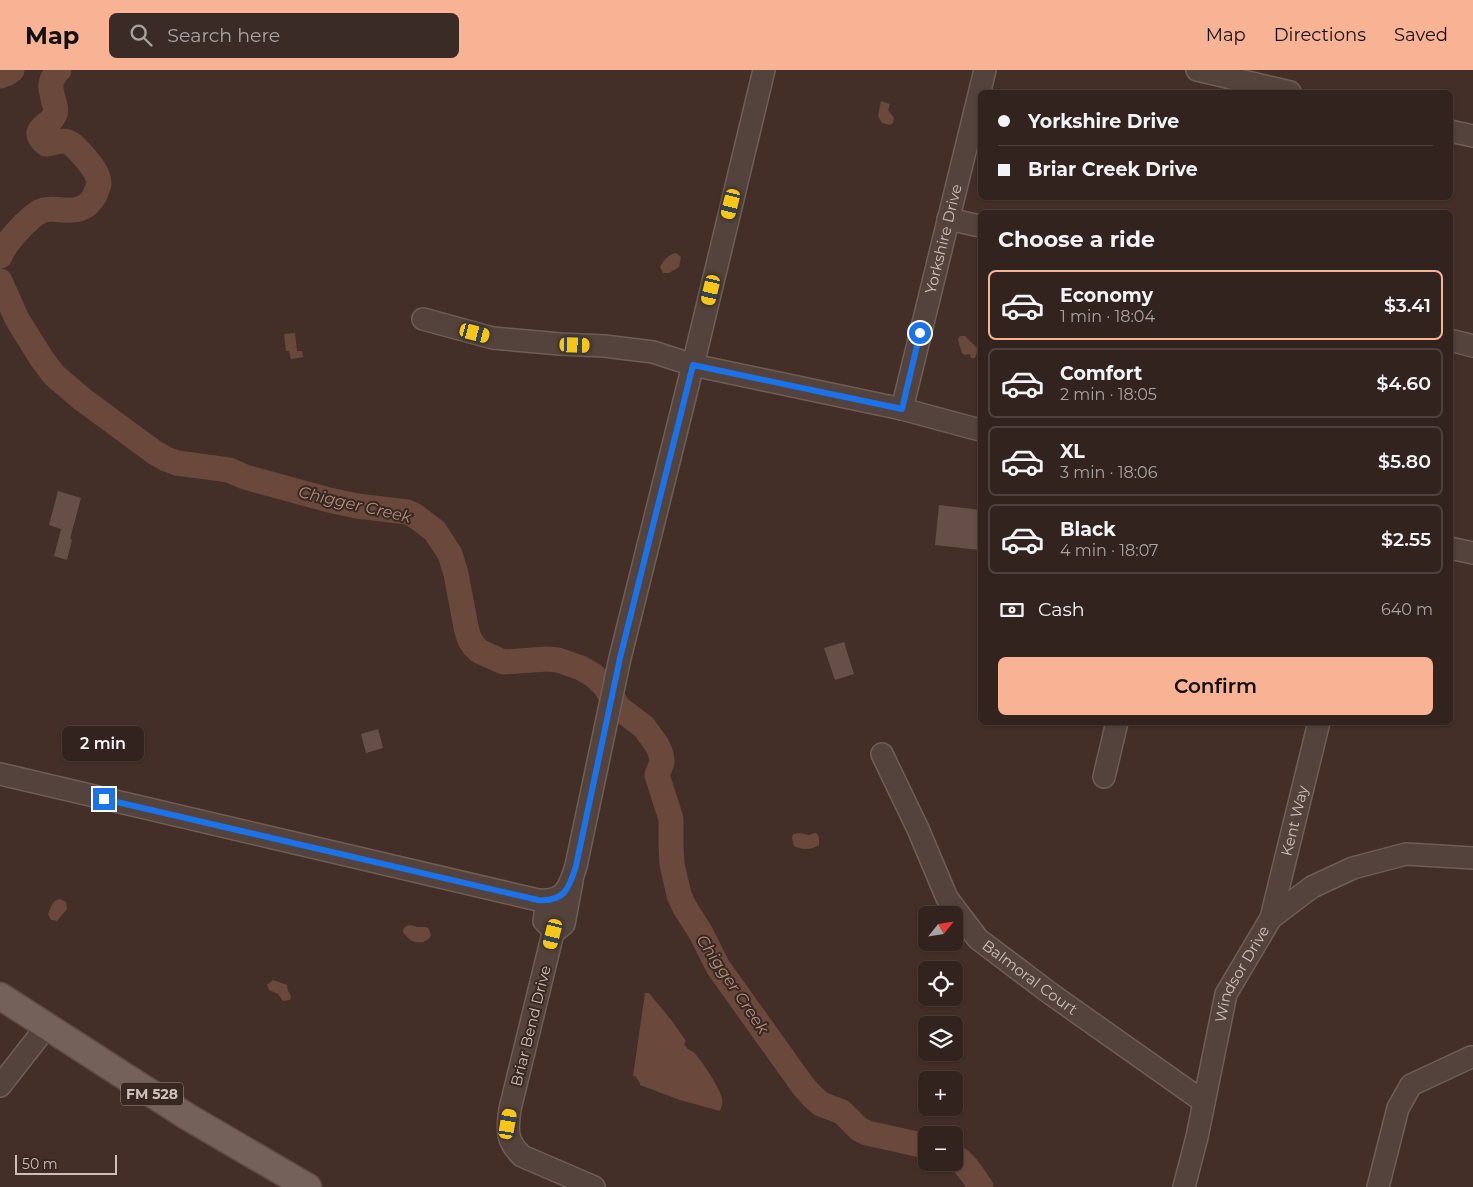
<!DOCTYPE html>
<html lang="en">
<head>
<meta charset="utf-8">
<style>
  :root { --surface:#33231e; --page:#3b2b27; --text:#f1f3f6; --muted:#a9a4a4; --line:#4e403c; --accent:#f8b294 }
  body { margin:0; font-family:Montserrat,sans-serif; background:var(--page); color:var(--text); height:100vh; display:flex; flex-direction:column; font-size:19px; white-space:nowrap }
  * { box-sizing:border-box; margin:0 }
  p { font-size:16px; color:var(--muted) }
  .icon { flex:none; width:28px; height:28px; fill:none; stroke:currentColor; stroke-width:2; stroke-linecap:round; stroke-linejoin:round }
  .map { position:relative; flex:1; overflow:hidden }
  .panel { position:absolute; left:978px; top:140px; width:475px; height:515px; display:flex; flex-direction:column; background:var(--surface); border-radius:8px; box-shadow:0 1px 4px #0004,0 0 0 1px var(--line) }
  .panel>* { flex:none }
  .hud { position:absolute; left:978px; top:20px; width:475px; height:110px; border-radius:8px; box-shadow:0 1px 4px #0004,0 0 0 1px var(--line); display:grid; align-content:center; height:110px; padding:0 20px; background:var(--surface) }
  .needle { width:32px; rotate:60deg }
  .fabs { position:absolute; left:918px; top:836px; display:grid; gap:10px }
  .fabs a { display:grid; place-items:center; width:45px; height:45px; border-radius:8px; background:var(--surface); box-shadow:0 1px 4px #0004,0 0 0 1px var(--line); font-size:25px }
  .scale { position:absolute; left:15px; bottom:12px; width:102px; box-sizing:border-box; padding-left:5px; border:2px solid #cdc0ba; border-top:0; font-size:14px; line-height:18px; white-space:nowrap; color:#cdc0ba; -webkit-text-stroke:4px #392721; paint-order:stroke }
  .end { position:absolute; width:22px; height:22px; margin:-11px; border:6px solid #1a73e8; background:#fff; box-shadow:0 0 0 2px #fff }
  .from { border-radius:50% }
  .bubble { position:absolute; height:35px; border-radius:8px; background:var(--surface); box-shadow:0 1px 4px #0004,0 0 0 1px var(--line); font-size:16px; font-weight:600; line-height:35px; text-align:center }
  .car { position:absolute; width:15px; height:30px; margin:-15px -8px; border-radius:6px; box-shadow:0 0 4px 1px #0007; background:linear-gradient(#f5c518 24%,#345 0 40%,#f5c518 0 76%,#345 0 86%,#f5c518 0) }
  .hud b { display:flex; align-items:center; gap:18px; height:48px; font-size:19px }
  .hud b+b { border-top:1px solid var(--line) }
  .hud i { width:12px; height:12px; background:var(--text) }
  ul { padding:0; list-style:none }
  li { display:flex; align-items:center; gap:15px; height:70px; margin:0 10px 8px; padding:0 10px; border:2px solid var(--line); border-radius:8px }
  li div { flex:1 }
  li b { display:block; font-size:19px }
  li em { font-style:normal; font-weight:600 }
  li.active { border-color:var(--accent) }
  li>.icon { width:45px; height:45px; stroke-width:1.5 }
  h2 { padding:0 20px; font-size:22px; line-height:60px }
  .pay { display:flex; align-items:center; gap:12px; height:55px; padding:0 20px; font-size:19px }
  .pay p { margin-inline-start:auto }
  .action { display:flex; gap:10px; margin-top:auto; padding:10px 20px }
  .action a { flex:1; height:58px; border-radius:8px; background:var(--accent); color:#111; font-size:20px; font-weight:600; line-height:58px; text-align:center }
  header { display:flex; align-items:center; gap:30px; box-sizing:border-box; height:70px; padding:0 25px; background:var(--accent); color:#111 }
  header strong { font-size:24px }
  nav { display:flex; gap:28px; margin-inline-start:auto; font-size:18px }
  .search { width:350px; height:45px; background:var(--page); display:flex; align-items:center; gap:12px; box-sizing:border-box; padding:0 18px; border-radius:8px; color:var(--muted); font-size:19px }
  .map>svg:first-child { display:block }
</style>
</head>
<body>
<header>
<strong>Map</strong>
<div class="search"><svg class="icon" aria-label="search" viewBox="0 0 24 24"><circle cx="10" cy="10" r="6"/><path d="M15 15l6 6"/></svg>Search here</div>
<nav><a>Map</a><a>Directions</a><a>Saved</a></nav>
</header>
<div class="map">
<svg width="1473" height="1117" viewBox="0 0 1473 1117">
  <rect width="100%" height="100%" fill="#442f28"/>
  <path fill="#6b483c" d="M 881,31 L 890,34 L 888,40 L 894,48 L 893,53 L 890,55 L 882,53 L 878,46 Z
    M 676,183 L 681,187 L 679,197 L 669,203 L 663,203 L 660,197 C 663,191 669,184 676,183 Z
    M 295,263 L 297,281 L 302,281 L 303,287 L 291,289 L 289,281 L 286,281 L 284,264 Z
    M 961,266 L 965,266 L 978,279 L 975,288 L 971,288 L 970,284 L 964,285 L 962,283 L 958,270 L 959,267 Z
    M 800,763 L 809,765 L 815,763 C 820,764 819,771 819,775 C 812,780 802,780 794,776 L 792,768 L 793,764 Z
    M 60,829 L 66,832 L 67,839 L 57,851 L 51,850 L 48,844 C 51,838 52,830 60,829 Z
    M 411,855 L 417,857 L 426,857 L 429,859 L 431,866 C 423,877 410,873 403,862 C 403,858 406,855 411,855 Z
    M 273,910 L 287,915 L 288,921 L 291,926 L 290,930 L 283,931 L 278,924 L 269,920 L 267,915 Z
    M 645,923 L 649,923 L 672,951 L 686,971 L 684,974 C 688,980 688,979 693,982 C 700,987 721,1020 722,1029 C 723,1034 721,1037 720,1041 L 680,1030 L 640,1015 L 640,1013 L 635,1006 L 633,1006 Z"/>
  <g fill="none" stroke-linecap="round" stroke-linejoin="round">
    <path stroke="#6b483c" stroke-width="25" d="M 0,6 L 8,3 L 12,0
      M 0,186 C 5,173 29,147 41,141 C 53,136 66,143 79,139 C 86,137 92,131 95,125 C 96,122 98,117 99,114 C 99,102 87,90 79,81 C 66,66 62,72 46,74 C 27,58 52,56 55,44 C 57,40 55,36 54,32 C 50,18 48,11 59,0
      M 0,211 L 17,249 L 42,289 L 54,305 L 82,329 L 154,382 L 166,389 L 177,393 L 229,400 L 245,407 L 329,430 L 357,436 L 407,442 L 414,445 L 435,461 L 450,484 L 456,504 L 466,557 L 469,568 L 474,576 L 479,581 L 503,592 L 547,589 L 558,590 L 581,598 L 593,605 L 604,615 L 619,638 L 644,657 L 657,675 L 661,684 L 662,692 L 657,705 L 671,749 L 671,776 L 672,794 L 679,825 L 685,838 L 701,863 L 718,897 L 803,1016 L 813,1027 L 821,1034 L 842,1042 L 859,1059 L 867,1063 L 926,1076
      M 954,1086 C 966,1093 973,1106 981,1117"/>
  </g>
  <path fill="#664f47" d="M 58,421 L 81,428 L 70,469 L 72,470 L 67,490 L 54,486 L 61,459 L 49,455 Z
    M 939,435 L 980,440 L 980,480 L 935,475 Z
    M 844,572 L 854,604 L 835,610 L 824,578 Z
    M 378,659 L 383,678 L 366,683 L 361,664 Z"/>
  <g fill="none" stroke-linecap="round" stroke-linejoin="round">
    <g stroke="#6e5e58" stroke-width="24">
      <g id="minor">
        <path d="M 1197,0 L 1290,22"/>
        <path d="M 1450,61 L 1473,66"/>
        <path d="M 948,149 L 980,156"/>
        <path d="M 423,249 L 493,268 L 560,274 L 604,276 L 653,282 L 693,295 L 902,339 L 980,360"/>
        <path d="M 1450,270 L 1473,276"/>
        <path id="s1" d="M 902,339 L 985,0"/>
        <path d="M 1450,478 L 1473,483"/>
        <path id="s2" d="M 882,684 L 918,759 L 947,828 L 978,869 L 1051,924 L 1204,1032"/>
        <path d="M 0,704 L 538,830 C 564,832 569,819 576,796 L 620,588 L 693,295 L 764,0"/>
        <path d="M 1104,707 L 1117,652"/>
        <path d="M 572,811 L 564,854 L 553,863 L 510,1039 C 507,1060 506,1071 522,1086 L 594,1117"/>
        <path d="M 547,831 L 544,851 L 552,859 L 553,863"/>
        <path id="s3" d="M 1271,848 L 1319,652"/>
        <path d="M 0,1016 L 47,956"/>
        <path id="s4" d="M 1184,1117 L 1197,1067 L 1226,924 L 1271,848 L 1312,817 L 1353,798 L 1406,784 L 1473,788"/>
        <path d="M 1378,1117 L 1398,1038 L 1411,1015 L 1471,987 L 1473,987"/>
      </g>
    </g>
    <g stroke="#5d4c46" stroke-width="29">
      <path id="major" d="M 0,926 L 188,1047 L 308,1117"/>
    </g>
    <use href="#minor" stroke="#54433c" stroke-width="21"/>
    <use href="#major" stroke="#73615a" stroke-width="26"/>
  </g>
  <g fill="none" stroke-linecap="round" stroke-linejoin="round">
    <path stroke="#1a73e8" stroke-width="6" d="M 104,729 L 538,830 C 564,832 569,819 576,796 L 620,588 L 693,295 L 902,339 L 920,263"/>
  </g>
  <g text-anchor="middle" stroke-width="4" stroke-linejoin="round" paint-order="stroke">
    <rect fill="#392721" stroke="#a1928c" stroke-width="1" x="121" y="1012.5" width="62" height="23" rx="4"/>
    <g font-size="14" font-weight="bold" fill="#cdc0ba">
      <text x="152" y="1029">FM 528</text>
    </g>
    <g font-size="15" fill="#cdc0ba" stroke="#392721">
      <text dy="5" stroke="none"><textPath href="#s1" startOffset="175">Yorkshire Drive</textPath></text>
      <text dy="5" stroke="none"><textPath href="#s3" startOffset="100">Kent Way</textPath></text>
      <text dy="5" stroke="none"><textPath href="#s4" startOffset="222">Windsor Drive</textPath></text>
      <text dy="5" stroke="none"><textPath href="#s2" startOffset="274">Balmoral Court</textPath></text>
      <text transform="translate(531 956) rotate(-76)" y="5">Briar Bend Drive</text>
    </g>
    <g font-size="16" font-style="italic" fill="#b38e81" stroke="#392721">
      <text transform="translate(355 434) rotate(13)" y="6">Chigger Creek</text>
      <text transform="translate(733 914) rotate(56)" y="6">Chigger Creek</text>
    </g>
  </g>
</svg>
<div class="fabs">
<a><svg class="needle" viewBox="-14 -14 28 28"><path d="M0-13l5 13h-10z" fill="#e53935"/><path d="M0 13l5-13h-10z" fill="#a9a4a4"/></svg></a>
<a><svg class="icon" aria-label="locate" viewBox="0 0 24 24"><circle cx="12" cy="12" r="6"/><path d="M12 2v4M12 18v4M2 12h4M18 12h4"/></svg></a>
<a><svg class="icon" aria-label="layers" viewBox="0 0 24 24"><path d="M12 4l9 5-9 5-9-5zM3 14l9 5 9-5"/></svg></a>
<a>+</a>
<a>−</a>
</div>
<div class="scale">50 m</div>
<i class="end from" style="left:920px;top:263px"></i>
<i class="end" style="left:104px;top:729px"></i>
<div class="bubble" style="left:62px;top:656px;width:82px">2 min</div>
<i class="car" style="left:731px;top:134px;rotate:194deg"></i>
<i class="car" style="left:711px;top:220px;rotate:193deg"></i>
<i class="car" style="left:475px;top:263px;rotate:105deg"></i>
<i class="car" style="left:575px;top:275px;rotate:92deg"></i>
<i class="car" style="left:553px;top:864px;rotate:194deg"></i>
<i class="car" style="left:508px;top:1054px;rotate:10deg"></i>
<div class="hud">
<b><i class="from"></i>Yorkshire Drive</b>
<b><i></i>Briar Creek Drive</b>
</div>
<section class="panel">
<h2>Choose a ride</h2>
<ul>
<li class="active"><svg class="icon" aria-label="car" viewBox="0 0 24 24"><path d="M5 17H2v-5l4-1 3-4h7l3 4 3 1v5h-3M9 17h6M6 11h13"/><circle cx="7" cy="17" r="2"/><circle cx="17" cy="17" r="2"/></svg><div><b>Economy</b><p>1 min · 18:04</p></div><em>$3.41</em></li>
<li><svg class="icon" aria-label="car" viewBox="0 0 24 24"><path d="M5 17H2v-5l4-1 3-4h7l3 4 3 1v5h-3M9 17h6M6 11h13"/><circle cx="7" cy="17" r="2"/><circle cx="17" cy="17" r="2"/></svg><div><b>Comfort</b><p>2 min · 18:05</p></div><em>$4.60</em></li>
<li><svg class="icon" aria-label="car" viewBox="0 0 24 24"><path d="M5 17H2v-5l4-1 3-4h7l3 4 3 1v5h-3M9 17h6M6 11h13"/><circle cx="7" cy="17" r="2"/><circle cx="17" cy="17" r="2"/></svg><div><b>XL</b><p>3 min · 18:06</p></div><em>$5.80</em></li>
<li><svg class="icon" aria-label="car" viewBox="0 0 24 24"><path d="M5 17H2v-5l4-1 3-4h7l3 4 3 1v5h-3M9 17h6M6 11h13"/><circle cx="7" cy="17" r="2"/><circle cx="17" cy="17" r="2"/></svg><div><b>Black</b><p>4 min · 18:07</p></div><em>$2.55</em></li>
</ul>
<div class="pay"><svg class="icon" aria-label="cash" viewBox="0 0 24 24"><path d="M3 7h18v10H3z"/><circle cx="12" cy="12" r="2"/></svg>Cash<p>640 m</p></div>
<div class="action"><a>Confirm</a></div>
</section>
</div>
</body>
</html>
